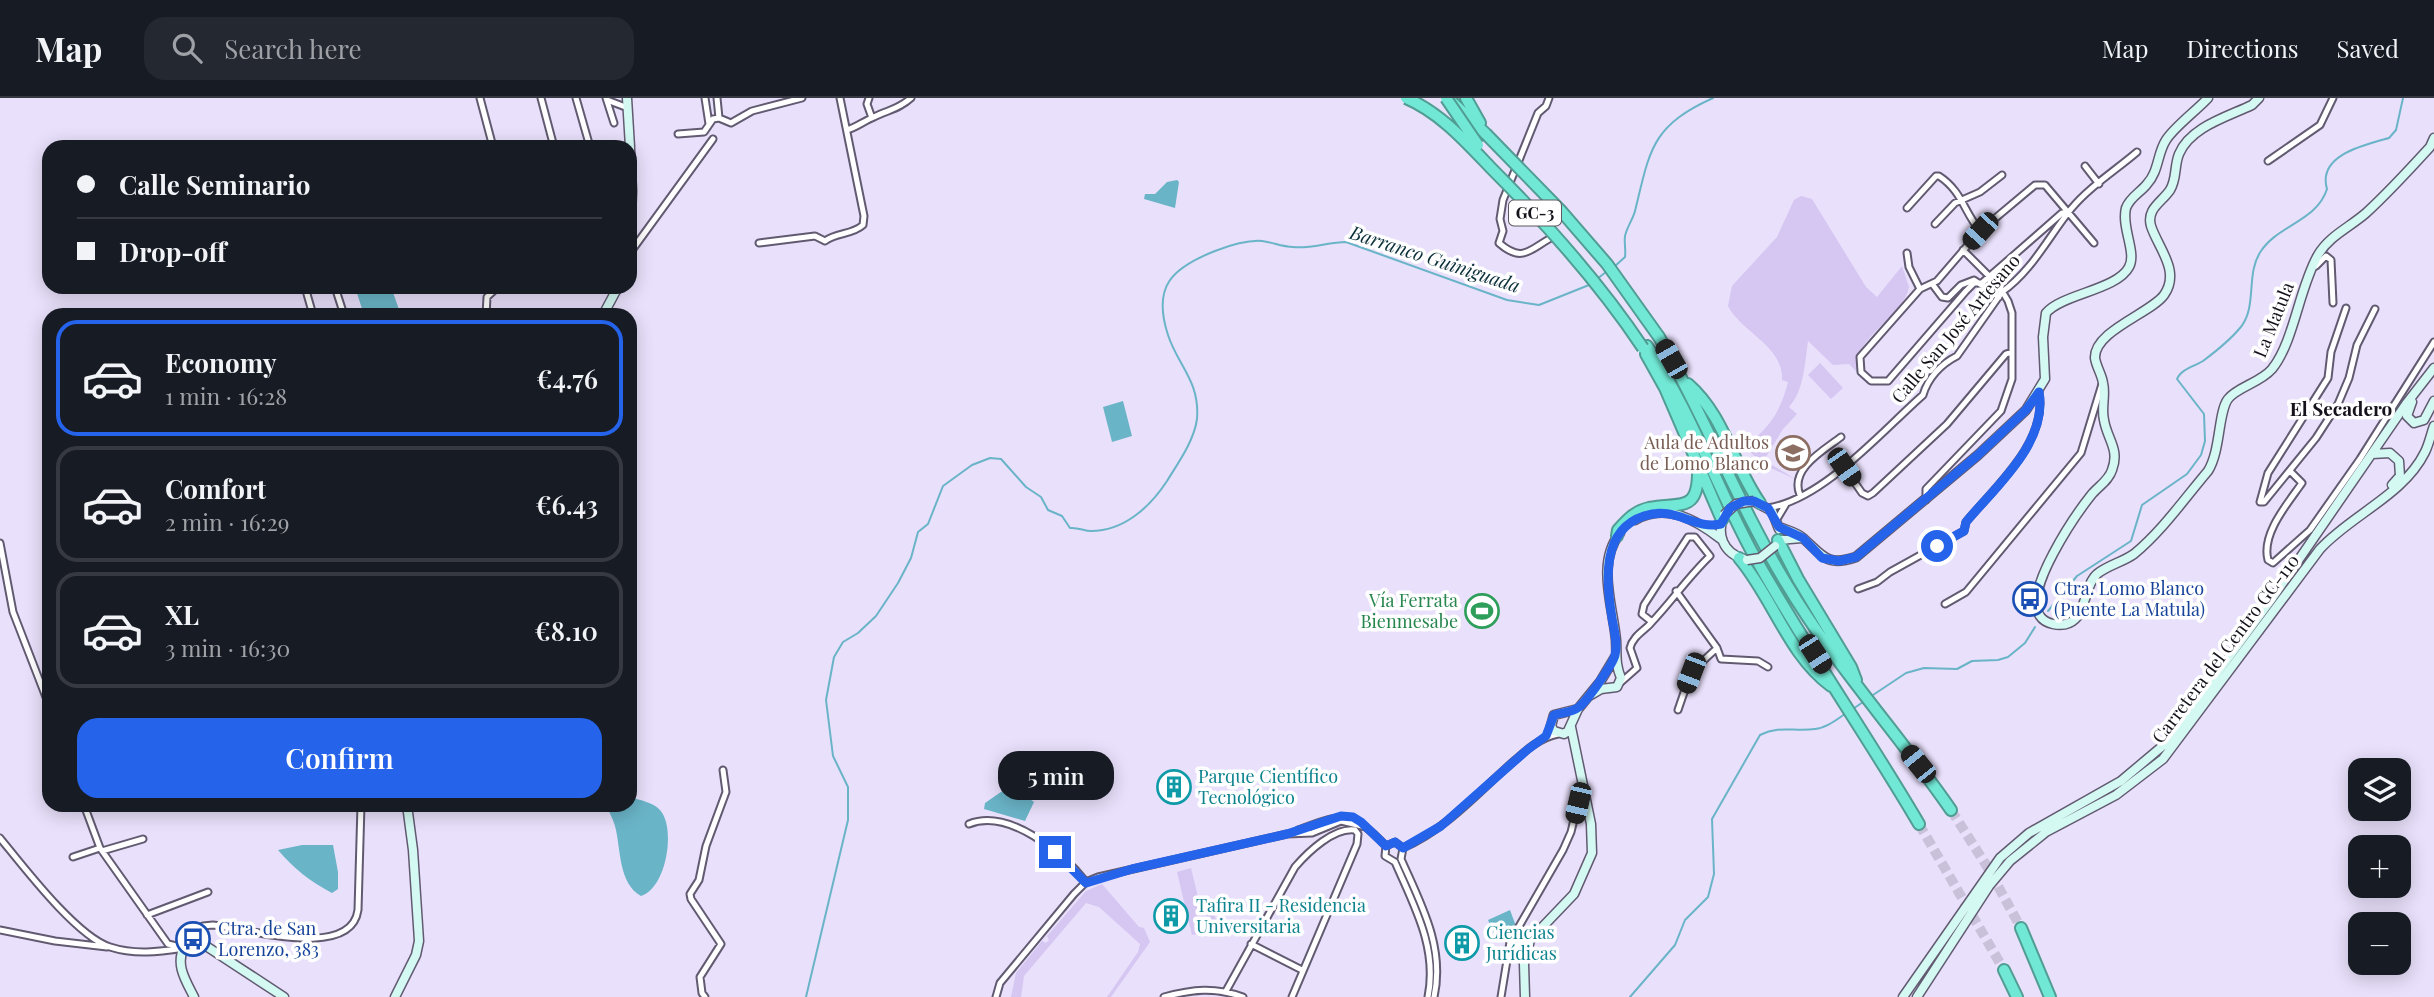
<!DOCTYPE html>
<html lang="en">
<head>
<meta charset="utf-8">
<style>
  :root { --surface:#171b24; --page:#242831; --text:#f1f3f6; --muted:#9ea1a6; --line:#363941; --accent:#2563eb }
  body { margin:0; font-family:"Playfair Display",serif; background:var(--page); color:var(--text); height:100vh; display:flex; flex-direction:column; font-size:26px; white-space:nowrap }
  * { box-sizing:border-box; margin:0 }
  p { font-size:23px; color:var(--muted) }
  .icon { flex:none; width:38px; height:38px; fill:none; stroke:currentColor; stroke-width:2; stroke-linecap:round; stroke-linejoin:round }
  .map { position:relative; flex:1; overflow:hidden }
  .side { position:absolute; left:42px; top:210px; width:595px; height:504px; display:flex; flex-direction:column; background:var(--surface); border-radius:21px; box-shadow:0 4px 18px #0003 }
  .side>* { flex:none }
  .guide { position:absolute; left:42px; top:42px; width:595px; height:154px; border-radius:21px; box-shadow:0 4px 18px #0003; display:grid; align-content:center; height:154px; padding:0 35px; background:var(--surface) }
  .controls { position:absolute; left:2348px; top:660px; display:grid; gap:14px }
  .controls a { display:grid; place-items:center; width:63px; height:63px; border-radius:14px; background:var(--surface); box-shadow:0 4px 18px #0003; font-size:35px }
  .end { position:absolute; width:32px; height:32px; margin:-16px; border:9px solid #2563eb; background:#fff; box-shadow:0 0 0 4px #fff }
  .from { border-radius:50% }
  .bubble { position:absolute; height:49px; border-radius:21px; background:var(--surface); box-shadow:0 4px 18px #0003; font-size:23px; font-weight:600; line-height:49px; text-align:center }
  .car { position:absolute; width:21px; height:42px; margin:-21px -10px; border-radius:9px; box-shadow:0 0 5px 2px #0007; background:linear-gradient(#222 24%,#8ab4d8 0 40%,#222 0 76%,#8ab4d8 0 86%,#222 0) }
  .guide b { display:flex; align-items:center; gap:24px; height:66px; font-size:26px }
  .guide b+b { border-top:2px solid var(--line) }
  .guide i { width:18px; height:18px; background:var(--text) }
  ul { padding:12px 0 0; list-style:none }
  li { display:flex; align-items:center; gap:21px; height:116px; margin:0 14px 10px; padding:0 21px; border:4px solid var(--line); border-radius:21px }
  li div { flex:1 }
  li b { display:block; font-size:26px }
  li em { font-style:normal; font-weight:600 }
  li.on { border-color:var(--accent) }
  li>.icon { width:63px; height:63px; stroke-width:1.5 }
  .cta { display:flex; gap:14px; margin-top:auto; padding:14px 35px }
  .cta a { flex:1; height:80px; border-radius:21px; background:var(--accent); color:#fff; font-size:28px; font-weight:600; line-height:80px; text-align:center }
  header { display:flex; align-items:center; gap:42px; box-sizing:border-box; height:98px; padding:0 35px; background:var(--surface); border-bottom:2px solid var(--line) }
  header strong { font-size:33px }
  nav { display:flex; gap:38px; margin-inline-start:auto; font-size:24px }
  .search { width:490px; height:63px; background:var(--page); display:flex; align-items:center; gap:18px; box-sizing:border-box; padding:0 24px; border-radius:21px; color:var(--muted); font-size:26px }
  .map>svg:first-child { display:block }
</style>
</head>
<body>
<header>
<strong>Map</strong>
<div class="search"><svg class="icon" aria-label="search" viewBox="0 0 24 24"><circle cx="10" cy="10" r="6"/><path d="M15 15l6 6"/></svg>Search here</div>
<nav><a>Map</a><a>Directions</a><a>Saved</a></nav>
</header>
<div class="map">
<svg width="2434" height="899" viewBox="0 0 2434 899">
  <rect width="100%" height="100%" fill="#e9e0fb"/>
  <path fill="#d5c6f2" d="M 1801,98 L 1812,101 L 1866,189 L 1877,199 L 1902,168 L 1909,189 C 1904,219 1849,242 1857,274 L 1849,266 L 1833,267 L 1808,243 C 1805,264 1804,293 1789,309 L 1797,316 L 1783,331 L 1764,362 L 1795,381 L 1760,365 L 1747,350 L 1748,346 C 1771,328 1781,312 1788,284 L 1782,282 C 1784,248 1741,234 1728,208 L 1732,188 L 1777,139 L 1794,102 Z
    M 1820,265 L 1843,290 L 1831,301 L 1808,277 Z
    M 1191,770 L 1199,803 L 1211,801 L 1218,831 L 1192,837 L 1177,774 Z
    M 1102,786 L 1139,829 L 1144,830 L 1150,844 L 1111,899 L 1107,899 L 1138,854 L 1140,846 L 1099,809 L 1086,805 L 1024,878 L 1021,899 L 1011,899 L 1016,875 L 1042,843 L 1046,845 L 1049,842 L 1047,838 L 1086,793 Z"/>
  <path fill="#6ab4c8" d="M 1177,82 L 1179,84 L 1175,110 L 1144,101 L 1145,96 L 1155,96 L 1167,84 Z
    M 355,189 L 391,189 L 401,217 L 364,217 Z
    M 1123,303 L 1132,338 L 1112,344 L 1103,309 Z
    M 1011,687 L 1034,704 L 1025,723 L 984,711 L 985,705 Z
    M 630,699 C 639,702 653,704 660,712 C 676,729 667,790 641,798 C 618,785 621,750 615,728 C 613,721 609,714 606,707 L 630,707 Z
    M 302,747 L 333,747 L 338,774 L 338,791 L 332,795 C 310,783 294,771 278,752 Z
    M 1510,812 L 1516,828 L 1498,844 L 1488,822 Z"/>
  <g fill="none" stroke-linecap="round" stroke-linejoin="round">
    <path stroke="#6ab4c8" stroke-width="2" d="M 1614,169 L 1625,159 C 1626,152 1624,145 1625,138 C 1627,129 1633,121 1635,113 C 1650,52 1651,28 1713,0
      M 1597,181 L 1606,174
      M 2048,513 L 2077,478 L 2131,443 L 2142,407 L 2187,376 L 2201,357 L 2205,343 L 2204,316 L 2177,281 C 2181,271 2195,268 2203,263 C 2215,254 2230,242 2240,230 C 2258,209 2245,176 2261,153 C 2278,127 2317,123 2327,91 C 2317,57 2364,47 2389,40 L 2396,32 L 2403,0
      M 1870,599 L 1906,575 L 1924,570 L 1957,571 L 1972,563 L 1998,562 L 2008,559 L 2025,545 L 2035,529
      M 1853,611 L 1863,604
      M 806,899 L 848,722 L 848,689 L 833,658 L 826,602 L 834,559 L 843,544 L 858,535 L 876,518 L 898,485 L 911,460 L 918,434 L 928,426 L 943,388 L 972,367 L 990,360 L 1001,361 L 1026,389 L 1041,399 L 1048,412 L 1062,418 L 1070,430 C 1078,429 1084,433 1091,433 C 1124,433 1150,409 1167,383 C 1178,365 1194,343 1197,321 C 1200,283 1178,268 1168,237 C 1152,188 1172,170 1215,153 C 1228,148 1248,142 1262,143 C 1272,144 1282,149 1293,149 C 1311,151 1328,144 1346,144 L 1507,202 L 1539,207 L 1589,187
      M 1630,899 L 1675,847 L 1685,822 L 1708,799 L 1714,776 L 1712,721 L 1760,637 C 1780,627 1794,634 1815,631 C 1826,630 1836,622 1845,616"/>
    <path stroke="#c9c1d9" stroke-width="10" stroke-dasharray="10 5" stroke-linecap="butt" d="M 1951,712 L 1988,770 L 2021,830
      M 1919,726 L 2004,872"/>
    <g stroke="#625a71" stroke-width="9">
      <path id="street" d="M 480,0 L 493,49
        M 541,0 L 554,49
        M 576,0 L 590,49
        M 606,0 L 614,25
        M 705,0 L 709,26
        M 717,0 L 719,20
        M 869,0 L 867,6 L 872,20
        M 1549,0 L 1546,8 L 1538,15 L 1503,102 L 1500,121 L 1503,133 L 1499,145 C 1524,167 1531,149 1555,138
        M 607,2 L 628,10
        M 847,32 C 857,29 864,23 874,19 C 888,12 899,11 911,0
        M 678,36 L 704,34 L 713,21 L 719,20 L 731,25 L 752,13 L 802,0
        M 2268,63 L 2320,27 L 2333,0
        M 2085,68 L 2099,86
        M 1907,110 L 1936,78 L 1939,78 C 1962,93 1964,114 1980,133
        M 1935,126 L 1955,105 L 1980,94 L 2002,77
        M 759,145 L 815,138 L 825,143 C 837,134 852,137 863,127 L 864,118 L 840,0
        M 630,155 L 713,41
        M 1907,155 L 1909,169 L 1920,191
        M 2316,168 L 2326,158 L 2331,162 L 2333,205
        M 1933,187 L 1942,199 L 1948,200 L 1961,187 L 1974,182 L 1999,199
        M 305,189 L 313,217
        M 335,189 L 344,217
        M 1920,191 L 1860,259 L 1861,274 L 1871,283 L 1888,283 L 1966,193 L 1974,185 L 1982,185 L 2062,115 L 2068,115
        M 1920,191 L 1937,183 L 1980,133 L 2035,87 L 2045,87 L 2094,145
        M 486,217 L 487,199 L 498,189
        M 1844,369 L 1862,395 L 1868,398 L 1873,395 L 1947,326 L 2006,256 L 2012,254
        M 2291,374 L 2302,385 C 2288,405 2261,436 2268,462 L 2273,465 L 2310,432 L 2360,361 L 2434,244
        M 1800,397 C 1789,371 1824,352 1841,339
        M 1926,402 L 1926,391 L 2001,313 L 2012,281 L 2012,215 L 2008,203 L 1999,188 L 1963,152
        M 2260,404 L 2264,404 L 2316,340 L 2338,306 L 2349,280 L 2357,247 L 2375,211
        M 2260,404 L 2268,375 L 2328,280 L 2331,254 L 2346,210
        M 1768,410 C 1824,401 1882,333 1923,297 C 1928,280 1941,266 1957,258 L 2002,194 C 2032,173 2049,138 2071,111 C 2089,89 2116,72 2137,54
        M 1777,421 L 1786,406
        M 0,445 L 13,514 L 49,607
        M 1858,491 L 1877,484 L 1890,474 L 1964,433 L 1966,424 C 1995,389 2048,344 2039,294
        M 1676,493 L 1717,550 L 1721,561 L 1758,563 L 1768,569
        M 1945,506 L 1966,494 L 2081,355 L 2102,286
        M 1620,585 L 1637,570 L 1630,550 C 1633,538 1644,533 1651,525 C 1672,503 1688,479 1710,458 L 1695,439 L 1688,439 L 1644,507 L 1642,516 L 1652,524
        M 1678,612 L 1691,574 L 1717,550
        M 84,707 L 100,750 L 168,846 L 181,849
        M 969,726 C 1009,710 1063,755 1086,784
        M 1298,732 C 1345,715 1350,711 1386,748
        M 0,740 C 23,768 76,838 110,849 C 135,857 158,854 184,850
        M 1386,748 L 1385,758 L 1395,764 C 1414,808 1438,850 1428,899
        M 1386,748 L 1395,744 L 1403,750
        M 1403,750 C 1444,732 1473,700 1505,671 C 1521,657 1537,640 1558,636
        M 1403,750 L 1401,761 C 1421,806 1445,849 1434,899
        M 102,753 L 143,741
        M 73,759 L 100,750
        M 147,817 L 208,794
        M 0,832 L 55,843 L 107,849
        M 1251,846 L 1302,872
        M 184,849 L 182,842 L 203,828 L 213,827 C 245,830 351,863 358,812 L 361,707
        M 1226,893 L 1295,769 C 1308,754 1334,729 1355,732 L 1358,736 L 1357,746 L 1292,899
        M 705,899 L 702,895 L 700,879 L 721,846 L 691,801 L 690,796 L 699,782 L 706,748 L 726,694 L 723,672
        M 996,899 L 1000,885 L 1074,796 L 1086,784 L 1098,779 L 1287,736 L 1312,735 L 1341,723 L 1366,729
        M 1164,899 C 1193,891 1215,889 1243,899
        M 1501,899 L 1510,844 L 1563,752 L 1571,734 L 1578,705 L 1584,696"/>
    </g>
    <g stroke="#625a71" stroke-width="11">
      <path id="secondary" d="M 627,0 L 630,49
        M 2259,0 L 2252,7 C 2227,19 2190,29 2179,56 C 2174,68 2177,81 2170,92 C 2162,104 2146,111 2151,128 C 2158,150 2181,173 2164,197 C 2151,215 2094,233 2095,260 C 2096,268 2102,277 2103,285 C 2106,297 2101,310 2104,322 C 2107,341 2120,351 2112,372 C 2109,382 2099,388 2092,396 C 2076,416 2022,494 2040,518 C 2045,526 2060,529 2069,525 C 2087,518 2083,489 2097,476 C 2108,467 2123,464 2134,456 C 2162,433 2185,400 2208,373 C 2221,352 2218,314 2228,301 C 2237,289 2260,285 2272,271 C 2294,244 2299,190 2318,157 C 2329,138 2350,129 2366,115 C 2389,94 2409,72 2430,49 L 2434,40
        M 630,51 L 632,93 L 630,143
        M 603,217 L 618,189
        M 2412,304 L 2407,318 L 2414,325 L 2424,322 L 2434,303
        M 2372,356 L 2390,355 L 2399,363 L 2400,378 L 2392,387
        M 1755,404 L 1772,413 L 1779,431
        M 1724,417 C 1716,436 1723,455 1744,461
        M 1635,422 C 1666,404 1696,422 1721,441
        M 1779,429 C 1788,433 1797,434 1804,441 C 1823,458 1827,469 1856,459 L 1978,357 L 2026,312 L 2045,281 L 2043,239 L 2046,215 C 2062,196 2117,192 2129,169 C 2137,155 2121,129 2126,110 C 2130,99 2140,95 2147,86 C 2159,73 2157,56 2166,42 C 2174,29 2197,12 2208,0
        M 1778,442 L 1802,440
        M 1589,598 L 1601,591 L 1617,589 L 1621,580 C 1615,566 1617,557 1616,542 C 1613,508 1596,465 1620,435
        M 1578,611 L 1554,617 L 1551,628 L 1554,633 L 1564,636 L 1568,633 L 1578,611 L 1600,584 L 1615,559
        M 194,899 C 186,883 175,867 184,849 L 196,846 L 206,848 L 284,899
        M 395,899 L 416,857 L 419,843 L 413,752 L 407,707
        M 1525,899 L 1524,866 L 1530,842 L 1574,796 L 1592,755 L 1591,726 L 1571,629
        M 1903,899 L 2000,760 L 2029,735 L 2121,683 L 2165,646 L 2271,502 L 2406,306 L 2434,270
        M 1917,899 L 1989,788 L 2010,763 L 2046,734 L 2116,697 L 2163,661 L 2320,451 C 2351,417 2404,397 2425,354 C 2429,346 2431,336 2434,328"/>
    </g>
    <g stroke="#519d94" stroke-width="14">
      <path id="highway" d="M 1466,0 L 1480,25
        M 1450,2 L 1486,36
        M 1659,239 C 1705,319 1738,406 1786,485 C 1834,566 1898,635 1951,712
        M 1647,248 C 1690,311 1715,385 1751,452 C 1803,546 1865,634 1919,726
        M 1646,256 L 1665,290 L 1722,422
        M 1688,286 C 1724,317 1733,367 1760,405
        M 1617,438 L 1618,432 C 1627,422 1635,413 1649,410 C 1682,404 1699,415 1698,370
        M 1778,442 L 1798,481 L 1851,569 L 1856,582
        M 1739,460 C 1773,500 1788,556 1831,588
        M 2021,830 L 2050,899
        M 2004,872 L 2017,899"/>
    </g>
    <use href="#street" stroke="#fff" stroke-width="5"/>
    <use href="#secondary" stroke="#d4f8f2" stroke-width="8"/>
    <use href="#highway" stroke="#71e8d5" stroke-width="10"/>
    <g stroke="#625a71" stroke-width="11" stroke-linecap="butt">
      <path id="secondary-bridge" d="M 1724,417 L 1736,406 L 1754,403
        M 1747,462 L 1760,460 L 1775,448"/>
    </g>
    <g stroke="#519d94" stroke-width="14" stroke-linecap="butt">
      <path id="highway-bridge" d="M 1406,0 C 1441,15 1467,45 1492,71 C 1548,127 1599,184 1643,250
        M 1446,0 L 1478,47
        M 1486,36 L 1562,114 L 1607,166 L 1659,239"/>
    </g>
    <use href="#secondary-bridge" stroke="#d4f8f2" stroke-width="8"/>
    <use href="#highway-bridge" stroke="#71e8d5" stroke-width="10"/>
  </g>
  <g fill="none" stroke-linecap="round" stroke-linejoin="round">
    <path stroke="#2563eb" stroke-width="9" d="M 1055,754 L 1086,785 L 1132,771 L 1287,736 L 1341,718 L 1353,719 L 1361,724 L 1386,748 L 1395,744 L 1403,750 L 1441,728 L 1527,652 L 1546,638 L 1554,617 C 1563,614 1571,615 1579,609 C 1587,603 1613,566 1615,557 C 1618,545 1614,532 1612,520 C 1606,484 1601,432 1644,418 C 1676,407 1693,432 1721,426 L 1730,410 L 1744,403 L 1754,403 L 1768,410 L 1779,429 L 1803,440 L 1822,460 L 1839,463 L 1856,459 L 1978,357 L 2026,312 L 2039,294 C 2048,345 1995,389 1966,424 L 1964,433 L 1937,448"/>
  </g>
  <defs>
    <g id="school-ring" transform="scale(1.75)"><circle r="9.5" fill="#fff" stroke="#8d6e63" stroke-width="1.5"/><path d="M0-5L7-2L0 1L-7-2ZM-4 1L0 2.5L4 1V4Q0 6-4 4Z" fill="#8d6e63"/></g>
    <g id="bus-ring" transform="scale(1.75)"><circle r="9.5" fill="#fff" stroke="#1a4fb4" stroke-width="1.5"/><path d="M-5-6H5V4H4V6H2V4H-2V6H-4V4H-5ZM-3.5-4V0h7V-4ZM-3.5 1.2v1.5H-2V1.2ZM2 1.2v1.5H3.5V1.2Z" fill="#1a4fb4"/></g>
    <g id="stadium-ring" transform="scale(1.75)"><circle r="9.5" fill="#fff" stroke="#2e9e5b" stroke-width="1.5"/><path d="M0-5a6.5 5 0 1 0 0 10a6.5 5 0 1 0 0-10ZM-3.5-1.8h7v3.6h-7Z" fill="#2e9e5b"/></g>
    <g id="building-ring" transform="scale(1.75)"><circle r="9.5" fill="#fff" stroke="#0f9aa8" stroke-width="1.5"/><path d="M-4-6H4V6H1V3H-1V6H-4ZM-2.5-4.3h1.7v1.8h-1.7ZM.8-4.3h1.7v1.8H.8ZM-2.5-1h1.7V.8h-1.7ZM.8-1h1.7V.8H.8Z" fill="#0f9aa8"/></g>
  </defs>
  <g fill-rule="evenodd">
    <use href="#school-ring" x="1793" y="355"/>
    <use href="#bus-ring" x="2030" y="501"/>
    <use href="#stadium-ring" x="1482" y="513"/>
    <use href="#building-ring" x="1174" y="689"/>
    <use href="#building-ring" x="1171" y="818"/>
    <use href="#bus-ring" x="193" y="841"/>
    <use href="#building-ring" x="1462" y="845"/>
  </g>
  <g text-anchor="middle" stroke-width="7" stroke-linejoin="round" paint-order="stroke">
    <rect fill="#fff" stroke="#5b595f" stroke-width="2" x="1509" y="102.5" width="52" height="25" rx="5"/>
    <g font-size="16" font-weight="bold" fill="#15121b">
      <text x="1535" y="121">GC-3</text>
    </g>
    <g font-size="18" fill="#15121b" stroke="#fff">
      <text transform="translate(2274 222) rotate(-68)" y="6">La Matula</text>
      <text transform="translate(1956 231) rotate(-50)" y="6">Calle San José Artesano</text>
      <text transform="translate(2226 551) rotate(-53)" y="6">Carretera del Centro GC-110</text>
    </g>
    <g font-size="18" fill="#785e54" stroke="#fff" text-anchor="end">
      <text x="1769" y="351">Aula de Adultos<tspan x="1769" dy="21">de Lomo Blanco</tspan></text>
    </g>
    <g font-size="18" fill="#164399" stroke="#fff" text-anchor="start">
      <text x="2054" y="497">Ctra. Lomo Blanco<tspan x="2054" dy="21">(Puente La Matula)</tspan></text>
      <text x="218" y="837">Ctra. de San<tspan x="218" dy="21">Lorenzo, 383</tspan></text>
    </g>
    <g font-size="18" fill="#27864d" stroke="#fff" text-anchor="end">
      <text x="1458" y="509">Vía Ferrata<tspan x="1458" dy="21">Bienmesabe</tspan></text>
    </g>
    <g font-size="18" fill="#0d838f" stroke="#fff" text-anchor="start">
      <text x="1198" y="685">Parque Científico<tspan x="1198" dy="21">Tecnológico</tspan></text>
      <text x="1196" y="814">Tafira II - Residencia<tspan x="1196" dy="21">Universitaria</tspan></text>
      <text x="1486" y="841">Ciencias<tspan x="1486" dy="21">Jurídicas</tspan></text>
    </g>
    <g font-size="19" font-style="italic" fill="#0b3039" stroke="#fff">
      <text transform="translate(1435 161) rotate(18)" y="7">Barranco Guiniguada</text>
    </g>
    <g font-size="19" font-weight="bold" fill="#15121b" stroke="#fff">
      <text x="2341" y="318">El Secadero</text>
    </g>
  </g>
</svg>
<div class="controls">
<a><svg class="icon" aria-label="layers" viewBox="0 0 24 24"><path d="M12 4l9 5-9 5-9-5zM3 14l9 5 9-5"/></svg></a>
<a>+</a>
<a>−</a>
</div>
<i class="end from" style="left:1937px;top:448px"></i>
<i class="end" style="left:1055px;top:754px"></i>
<div class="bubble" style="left:998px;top:653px;width:116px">5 min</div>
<i class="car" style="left:1980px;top:133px;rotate:222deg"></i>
<i class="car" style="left:1671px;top:261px;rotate:330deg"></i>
<i class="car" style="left:1844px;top:369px;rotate:145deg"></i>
<i class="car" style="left:1815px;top:556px;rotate:147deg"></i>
<i class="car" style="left:1691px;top:575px;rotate:201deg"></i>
<i class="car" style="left:1918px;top:666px;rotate:321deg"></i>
<i class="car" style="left:1578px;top:705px;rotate:193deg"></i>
<div class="guide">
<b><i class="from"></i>Calle Seminario</b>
<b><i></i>Drop-off</b>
</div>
<section class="side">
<ul>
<li class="on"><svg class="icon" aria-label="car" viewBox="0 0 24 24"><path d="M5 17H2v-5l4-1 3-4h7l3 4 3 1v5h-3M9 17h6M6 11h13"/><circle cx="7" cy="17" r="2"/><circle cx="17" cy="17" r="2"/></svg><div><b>Economy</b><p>1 min · 16:28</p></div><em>€4.76</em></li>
<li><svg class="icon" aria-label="car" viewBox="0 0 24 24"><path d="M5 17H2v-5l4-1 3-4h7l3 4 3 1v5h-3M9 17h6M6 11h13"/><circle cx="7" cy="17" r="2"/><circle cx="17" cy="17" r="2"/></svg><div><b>Comfort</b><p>2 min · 16:29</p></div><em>€6.43</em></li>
<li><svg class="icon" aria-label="car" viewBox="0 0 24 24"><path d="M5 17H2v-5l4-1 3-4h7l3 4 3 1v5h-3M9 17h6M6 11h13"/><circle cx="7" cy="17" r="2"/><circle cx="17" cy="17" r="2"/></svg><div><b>XL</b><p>3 min · 16:30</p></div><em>€8.10</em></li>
</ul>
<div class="cta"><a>Confirm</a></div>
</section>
</div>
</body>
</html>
